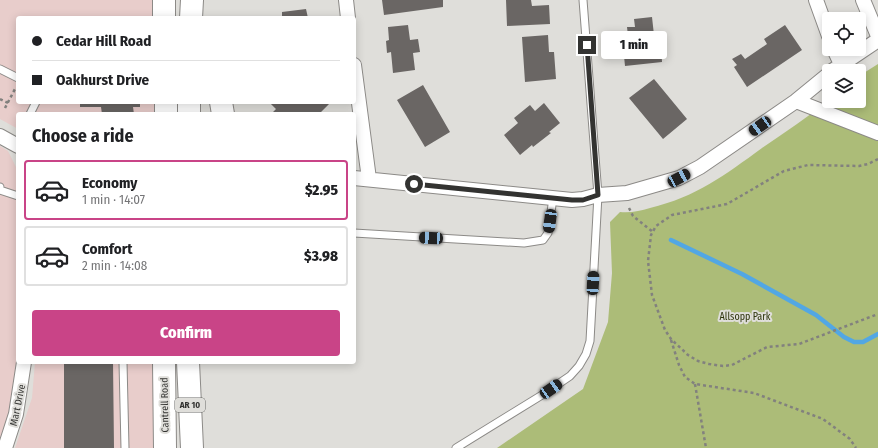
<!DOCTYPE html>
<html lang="en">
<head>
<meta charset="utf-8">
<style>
  :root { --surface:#fff; --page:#f6f6f6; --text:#202124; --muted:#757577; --line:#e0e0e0; --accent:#c94487 }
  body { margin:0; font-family:"Fira Sans Condensed",sans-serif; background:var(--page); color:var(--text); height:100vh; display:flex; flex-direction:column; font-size:15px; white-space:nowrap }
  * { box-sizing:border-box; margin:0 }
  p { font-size:13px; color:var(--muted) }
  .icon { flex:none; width:22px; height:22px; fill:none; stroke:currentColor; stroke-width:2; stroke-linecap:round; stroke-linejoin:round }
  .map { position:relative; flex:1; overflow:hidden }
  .side { position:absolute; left:16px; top:112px; width:340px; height:252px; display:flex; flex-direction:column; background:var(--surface); border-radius:4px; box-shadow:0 2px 10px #0003 }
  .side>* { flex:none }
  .top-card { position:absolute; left:16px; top:16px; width:340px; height:88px; border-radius:4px; box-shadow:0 2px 10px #0003; display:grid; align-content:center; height:88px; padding:0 16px; background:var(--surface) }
  .fabs { position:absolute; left:822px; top:12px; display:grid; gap:8px }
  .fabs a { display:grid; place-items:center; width:44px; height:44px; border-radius:4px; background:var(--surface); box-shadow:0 2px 10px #0003; font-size:20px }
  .end { position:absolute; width:18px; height:18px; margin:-9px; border:5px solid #333331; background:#fff; box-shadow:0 0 0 2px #fff }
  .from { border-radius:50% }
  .bubble { position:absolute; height:28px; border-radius:4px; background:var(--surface); box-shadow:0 2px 10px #0003; font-size:13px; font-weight:800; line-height:28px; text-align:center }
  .car { position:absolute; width:12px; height:24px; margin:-12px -6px; border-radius:5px; box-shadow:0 0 3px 1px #0007; background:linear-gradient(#222 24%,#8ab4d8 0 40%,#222 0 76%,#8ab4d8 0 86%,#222 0) }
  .top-card b { display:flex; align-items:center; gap:14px; height:38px; font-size:15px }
  .top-card b+b { border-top:1px solid var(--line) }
  .top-card i { width:10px; height:10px; background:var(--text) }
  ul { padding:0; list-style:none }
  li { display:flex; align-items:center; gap:12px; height:60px; margin:0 8px 6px; padding:0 8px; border:2px solid var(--line); border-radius:4px }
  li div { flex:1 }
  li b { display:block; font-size:15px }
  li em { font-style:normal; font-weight:800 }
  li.on { border-color:var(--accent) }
  li>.icon { width:36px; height:36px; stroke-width:1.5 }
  h2 { padding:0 16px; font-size:18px; line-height:48px }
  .cta { display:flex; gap:8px; margin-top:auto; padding:8px 16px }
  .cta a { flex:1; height:46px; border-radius:4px; background:var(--accent); color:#fff; font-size:16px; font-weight:800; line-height:46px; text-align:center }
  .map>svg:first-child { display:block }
</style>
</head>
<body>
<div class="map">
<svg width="878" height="448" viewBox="0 0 878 448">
  <rect width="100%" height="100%" fill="#dfdeda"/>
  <path fill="#e8cdcb" d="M 0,0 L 153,0 L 153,18 L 18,18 L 18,102 L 154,102 L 154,114 L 18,114 L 18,129 L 0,119 Z
    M 0,146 L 8,151 L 17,169 L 18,237 L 17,372 L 7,422 L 0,442 Z
    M 35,362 L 154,362 L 156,448 L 15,448 L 32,398 Z"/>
  <path fill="#acbc78" d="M 878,64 L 878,448 L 497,448 L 583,389 L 608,322 L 612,273 L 610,222 L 620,212 C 631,213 640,211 650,208 C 696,197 725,175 762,148 C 785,132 808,117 829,100 L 829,101 L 859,101 L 859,76 Z"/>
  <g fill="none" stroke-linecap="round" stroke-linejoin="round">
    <path stroke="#52a7e4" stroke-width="4.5" d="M 671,240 L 742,274 L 816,315 L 844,337 L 854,342 L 863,342 L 878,334"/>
  </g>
  <path fill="#6a6664" d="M 382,0 L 443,0 L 443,7 L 384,15 Z
    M 506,0 L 531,0 L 532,6 L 549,5 L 550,24 L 507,26 Z
    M 306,9 L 308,18 L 282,18 L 282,12 Z
    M 652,17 L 655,44 L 661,44 L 662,62 L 625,66 L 623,46 L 629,45 L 627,27 L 635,27 L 634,19 Z
    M 408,25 L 410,40 L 418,39 L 420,52 L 413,53 L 415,70 L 393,73 L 391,52 L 387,53 L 386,41 L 389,40 L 388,27 Z
    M 785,25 L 802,50 L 747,87 L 734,67 L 737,65 L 732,59 L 741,54 L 745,59 L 767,44 L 764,39 Z
    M 548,35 L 549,52 L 554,52 L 556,79 L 525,82 L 522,37 Z
    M 654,79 L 687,119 L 663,139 L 629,98 Z
    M 423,85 L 450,132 L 425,147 L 397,100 Z
    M 80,102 L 140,102 L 140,107 L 133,107 L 134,114 L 102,114 L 101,107 L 80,107 Z
    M 271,102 L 327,102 L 329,104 L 319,114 L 271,114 L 276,109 L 270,103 Z
    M 544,103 L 560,123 L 549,132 L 551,133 L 533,147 L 532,145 L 520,155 L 504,135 L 518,123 L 514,118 L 530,105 L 535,111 Z
    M 64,362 L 113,362 L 114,448 L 64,448 Z"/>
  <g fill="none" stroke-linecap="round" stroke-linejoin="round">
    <g stroke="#8c8a87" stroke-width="9">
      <path id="service" d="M 0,69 L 18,78
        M 30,114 L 36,102
        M 0,187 L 0,190 L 18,196
        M 354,233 L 524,243 L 543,240 L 548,233 L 553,198
        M 123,362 L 125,448
        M 456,448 L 542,395 L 570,376 L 579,366 L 586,354 L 590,341 L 598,195 L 583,0"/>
    </g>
    <g stroke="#8c8a87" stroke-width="16">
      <path id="minor" d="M 346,0 L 348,18
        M 816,0 L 829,36
        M 863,0 L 878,36
        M 834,49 L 841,64
        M 354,65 L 369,179
        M 832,71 L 878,40
        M 796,101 L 878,133
        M 0,136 L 18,146
        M 354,178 L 572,200 L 583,199 L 598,195 L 627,193 L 679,178 L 700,167 L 796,101 L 829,74
        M 5,448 L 16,414 L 24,362"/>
    </g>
    <g stroke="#8c8a87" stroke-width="24">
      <path id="primary" d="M 164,0 L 164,18
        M 191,18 L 192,0
        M 166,102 L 166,114
        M 189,102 L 189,114
        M 221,102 L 223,114
        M 164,362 L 165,448
        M 188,362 L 192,448"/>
    </g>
    <path stroke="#82817e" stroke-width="2.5" stroke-dasharray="3 3" stroke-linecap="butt" d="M 0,99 L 8,103
      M 5,108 L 16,87
      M 878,159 L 868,164 L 859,166 L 808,165 L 784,171 L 727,204 L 672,215 L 656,226 L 651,235 L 648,261 L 652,295 L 665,330 L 671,339 L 688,355 L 698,361 L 709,364 L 723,366 L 732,365 L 767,347 L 799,344 L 878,314
      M 629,208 L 633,216 L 653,232
      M 671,340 L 679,365 L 685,377 L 695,384 L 754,393 L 823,419 L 850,439 L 856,448
      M 695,384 L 706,448"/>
    <use href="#service" stroke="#fff" stroke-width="7"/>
    <use href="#minor" stroke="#fff" stroke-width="14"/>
    <use href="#primary" stroke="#fff" stroke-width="22"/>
  </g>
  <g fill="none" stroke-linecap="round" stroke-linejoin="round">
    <path stroke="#333331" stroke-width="5" d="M 414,184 L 572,200 L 583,200 L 598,195 L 587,45"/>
  </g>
  <g text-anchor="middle" stroke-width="4" stroke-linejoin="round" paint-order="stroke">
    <rect fill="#dfdeda" stroke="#676664" stroke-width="1" x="175" y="398" width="30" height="14" rx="3"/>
    <g font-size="9" font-weight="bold" fill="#333331">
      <text x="190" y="408">AR 10</text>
    </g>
    <g font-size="10" fill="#2c330b" stroke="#dfdeda">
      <text x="745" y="320">Allsopp Park</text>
    </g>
    <g font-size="10" fill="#333331" stroke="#dfdeda">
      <text transform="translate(17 405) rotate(-78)" y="4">Mart Drive</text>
      <text transform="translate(164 405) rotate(-91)" y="4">Cantrell Road</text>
    </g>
  </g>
</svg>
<div class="fabs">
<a><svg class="icon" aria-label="locate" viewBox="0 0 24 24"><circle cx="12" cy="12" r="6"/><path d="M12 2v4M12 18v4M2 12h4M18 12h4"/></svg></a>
<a><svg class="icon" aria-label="layers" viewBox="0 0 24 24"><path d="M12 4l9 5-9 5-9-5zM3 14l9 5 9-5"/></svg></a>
</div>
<i class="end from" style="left:414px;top:184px"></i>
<i class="end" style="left:587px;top:45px"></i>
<div class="bubble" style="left:601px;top:31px;width:66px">1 min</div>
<i class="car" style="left:760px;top:126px;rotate:235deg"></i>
<i class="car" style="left:679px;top:178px;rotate:62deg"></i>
<i class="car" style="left:550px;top:221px;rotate:188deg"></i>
<i class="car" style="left:431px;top:238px;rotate:273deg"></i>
<i class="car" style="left:593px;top:283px;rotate:3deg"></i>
<i class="car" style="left:551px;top:389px;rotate:56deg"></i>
<div class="top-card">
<b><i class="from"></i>Cedar Hill Road</b>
<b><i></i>Oakhurst Drive</b>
</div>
<section class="side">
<h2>Choose a ride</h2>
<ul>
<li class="on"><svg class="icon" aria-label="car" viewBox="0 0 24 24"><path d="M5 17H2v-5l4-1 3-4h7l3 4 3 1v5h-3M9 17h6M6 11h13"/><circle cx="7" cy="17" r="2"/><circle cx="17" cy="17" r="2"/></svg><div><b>Economy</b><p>1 min · 14:07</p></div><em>$2.95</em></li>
<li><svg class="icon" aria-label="car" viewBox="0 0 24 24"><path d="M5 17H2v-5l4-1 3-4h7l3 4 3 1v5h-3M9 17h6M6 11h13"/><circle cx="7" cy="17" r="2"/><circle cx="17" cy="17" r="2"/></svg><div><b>Comfort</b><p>2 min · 14:08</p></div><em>$3.98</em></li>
</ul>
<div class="cta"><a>Confirm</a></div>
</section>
</div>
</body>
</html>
